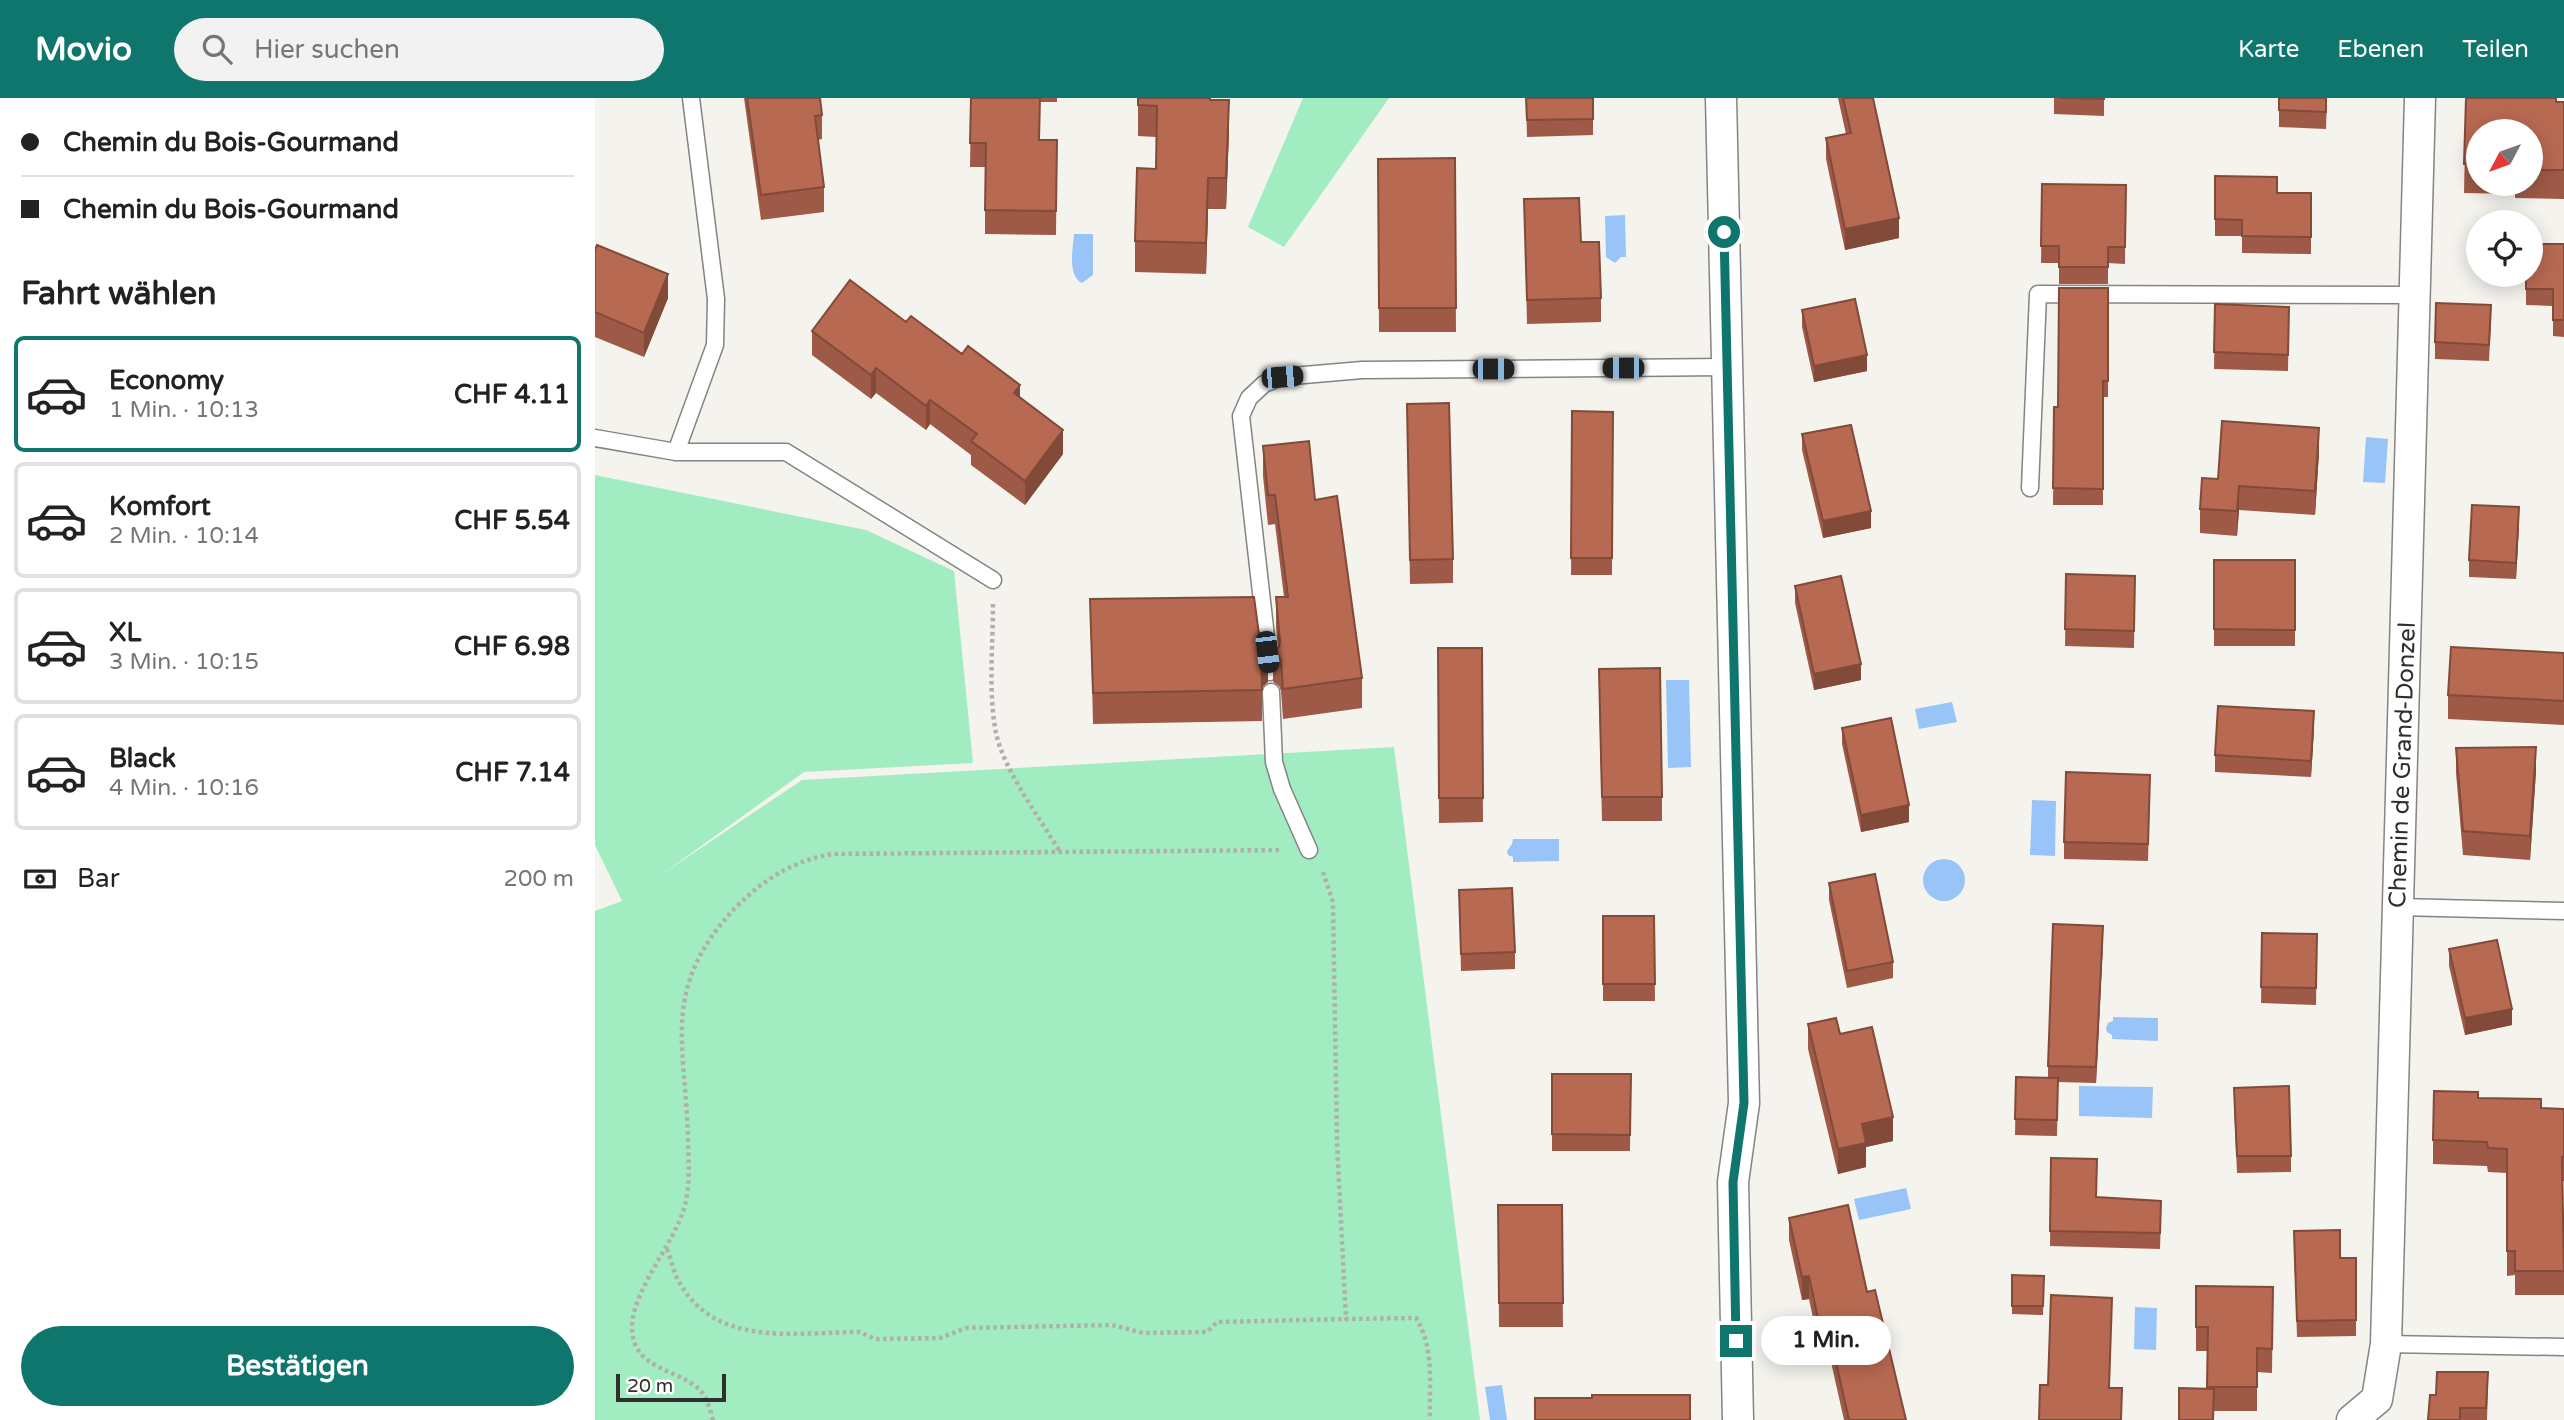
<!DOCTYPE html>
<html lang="de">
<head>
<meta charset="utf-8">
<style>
  :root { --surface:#fff; --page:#f2f2f2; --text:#222; --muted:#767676; --line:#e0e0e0; --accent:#0f766e }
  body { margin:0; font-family:"Varela Round",sans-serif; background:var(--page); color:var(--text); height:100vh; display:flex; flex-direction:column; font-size:26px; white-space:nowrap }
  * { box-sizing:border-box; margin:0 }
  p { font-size:23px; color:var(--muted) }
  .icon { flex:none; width:38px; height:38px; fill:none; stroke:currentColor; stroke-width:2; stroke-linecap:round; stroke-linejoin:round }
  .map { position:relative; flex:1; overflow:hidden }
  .drawer { display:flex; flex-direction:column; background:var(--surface); width:595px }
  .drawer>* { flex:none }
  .banner { display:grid; align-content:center; height:154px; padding:0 21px; background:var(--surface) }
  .needle { width:46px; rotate:229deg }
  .fabs { position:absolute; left:1871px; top:21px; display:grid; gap:14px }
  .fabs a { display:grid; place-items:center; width:77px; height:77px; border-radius:50%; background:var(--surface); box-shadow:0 4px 18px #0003; font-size:35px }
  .scale { position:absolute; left:21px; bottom:18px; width:110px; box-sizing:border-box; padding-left:7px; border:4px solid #2f2f2d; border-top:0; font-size:19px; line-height:24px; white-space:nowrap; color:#2f2f2d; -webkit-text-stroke:5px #fff; paint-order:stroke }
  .end { position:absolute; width:32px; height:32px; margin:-16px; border:9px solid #0f766e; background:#fff; box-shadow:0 0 0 4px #fff }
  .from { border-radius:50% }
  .bubble { position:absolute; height:49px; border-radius:24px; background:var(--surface); box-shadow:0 4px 18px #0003; font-size:23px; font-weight:700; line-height:49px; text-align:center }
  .car { position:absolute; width:21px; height:42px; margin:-21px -10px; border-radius:9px; box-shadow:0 0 5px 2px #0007; background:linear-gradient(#222 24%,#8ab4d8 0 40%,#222 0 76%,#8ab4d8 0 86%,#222 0) }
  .banner b { display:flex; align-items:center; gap:24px; height:66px; font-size:26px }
  .banner b+b { border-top:2px solid var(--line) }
  .banner i { width:18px; height:18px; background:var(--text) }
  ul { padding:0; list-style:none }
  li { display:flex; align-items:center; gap:21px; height:116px; margin:0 14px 10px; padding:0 7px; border:4px solid var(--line); border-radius:10px }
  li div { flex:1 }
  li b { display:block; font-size:26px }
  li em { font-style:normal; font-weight:700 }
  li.selected { border-color:var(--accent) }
  li>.icon { width:63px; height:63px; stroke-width:1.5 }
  h2 { padding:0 21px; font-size:32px; line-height:84px }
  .pay { display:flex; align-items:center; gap:18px; height:77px; padding:0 21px; font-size:26px }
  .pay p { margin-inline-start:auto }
  .button { display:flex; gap:14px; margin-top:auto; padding:14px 21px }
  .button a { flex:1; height:80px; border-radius:42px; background:var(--accent); color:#fff; font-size:28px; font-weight:700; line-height:80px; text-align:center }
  header { display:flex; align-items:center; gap:42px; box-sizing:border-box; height:98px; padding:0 35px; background:var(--accent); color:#fff }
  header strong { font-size:33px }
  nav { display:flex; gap:38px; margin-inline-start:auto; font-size:24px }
  .search { width:490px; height:63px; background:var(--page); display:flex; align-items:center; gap:18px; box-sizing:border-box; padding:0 24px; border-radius:38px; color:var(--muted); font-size:26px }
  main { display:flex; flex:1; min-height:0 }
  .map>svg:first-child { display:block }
</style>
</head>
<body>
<header>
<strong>Movio</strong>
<div class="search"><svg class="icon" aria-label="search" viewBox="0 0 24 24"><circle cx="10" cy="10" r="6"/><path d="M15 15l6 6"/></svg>Hier suchen</div>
<nav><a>Karte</a><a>Ebenen</a><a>Teilen</a></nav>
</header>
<main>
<section class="drawer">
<div class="banner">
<b><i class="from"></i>Chemin du Bois-Gourmand</b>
<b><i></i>Chemin du Bois-Gourmand</b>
</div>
<h2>Fahrt wählen</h2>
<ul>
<li class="selected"><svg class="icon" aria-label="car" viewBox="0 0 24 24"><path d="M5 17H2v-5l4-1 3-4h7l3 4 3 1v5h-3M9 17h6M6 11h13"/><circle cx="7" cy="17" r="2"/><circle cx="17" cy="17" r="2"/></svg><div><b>Economy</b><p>1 Min. · 10:13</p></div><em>CHF 4.11</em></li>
<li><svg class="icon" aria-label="car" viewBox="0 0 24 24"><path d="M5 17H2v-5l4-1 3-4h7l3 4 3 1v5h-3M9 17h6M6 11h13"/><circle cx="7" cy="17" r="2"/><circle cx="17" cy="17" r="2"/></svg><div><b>Komfort</b><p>2 Min. · 10:14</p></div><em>CHF 5.54</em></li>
<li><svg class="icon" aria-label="car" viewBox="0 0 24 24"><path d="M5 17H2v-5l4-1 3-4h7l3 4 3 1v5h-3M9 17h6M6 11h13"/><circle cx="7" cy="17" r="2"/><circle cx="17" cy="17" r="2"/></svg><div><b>XL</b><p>3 Min. · 10:15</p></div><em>CHF 6.98</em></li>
<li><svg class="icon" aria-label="car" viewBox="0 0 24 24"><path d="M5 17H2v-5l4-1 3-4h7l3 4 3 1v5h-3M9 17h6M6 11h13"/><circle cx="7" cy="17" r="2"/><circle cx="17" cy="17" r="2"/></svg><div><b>Black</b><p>4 Min. · 10:16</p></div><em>CHF 7.14</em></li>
</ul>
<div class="pay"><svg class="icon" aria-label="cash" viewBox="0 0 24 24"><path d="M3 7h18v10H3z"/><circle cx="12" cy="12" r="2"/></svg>Bar<p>200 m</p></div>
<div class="button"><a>Bestätigen</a></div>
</section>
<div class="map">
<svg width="1969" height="1322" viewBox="0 0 1969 1322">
  <rect width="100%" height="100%" fill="#f5f3ee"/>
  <path fill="#a1edc1" d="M 708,0 L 794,0 L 689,149 L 653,129 Z
    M 0,377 L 271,432 L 359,473 L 378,665 L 209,674 L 66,777 L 207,682 L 799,649 L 885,1322 L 0,1322 L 0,813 L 27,803 L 0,747 Z"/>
  <path fill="#99c4f7" d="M 1030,117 L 1031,159 L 1026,159 L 1020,165 L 1011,159 L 1010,118 Z
    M 479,136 L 498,136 L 498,177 L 487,185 C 472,177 478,151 479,136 Z
    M 1771,339 L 1793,341 L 1790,385 L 1768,384 Z
    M 1071,582 L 1094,582 L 1096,669 L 1073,670 Z
    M 1357,604 L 1362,624 L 1324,631 L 1320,611 Z
    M 1437,702 L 1461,703 L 1460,758 L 1435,757 Z
    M 918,741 L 964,741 L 964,763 L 918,764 L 918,759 L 913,757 L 912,753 L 917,746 Z
    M1328 782a21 21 0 1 1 42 0a21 21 0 1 1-42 0Z
    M 1518,919 L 1563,920 L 1563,943 L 1517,941 L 1517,937 L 1512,934 L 1511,930 L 1513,925 L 1518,923 Z
    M 1484,988 L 1558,989 L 1557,1020 L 1484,1018 Z
    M 1311,1090 L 1316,1111 L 1264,1122 L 1259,1101 Z
    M 1540,1209 L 1562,1210 L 1561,1252 L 1539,1251 Z
    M 907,1287 L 912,1322 L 895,1322 L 890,1289 Z"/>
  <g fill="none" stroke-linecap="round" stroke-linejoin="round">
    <g stroke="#868480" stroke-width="19">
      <path id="service" d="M 0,340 L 81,354 L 191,354 L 398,482
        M 81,354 L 120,247 L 121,201 L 96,0
        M 1435,390 L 1443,196 L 1820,197
        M 675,574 L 646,318 L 654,300 L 669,286 L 686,279 L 767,272 L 1132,269
        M 676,594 L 679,664 L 687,691 L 714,752
        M 1803,809 L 1969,813
        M 1791,1246 L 1969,1249"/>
    </g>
    <g stroke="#868480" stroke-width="33">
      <path id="minor" d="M 1126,0 L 1149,1005 L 1138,1084 L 1143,1322
        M 1757,1322 L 1782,1301 L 1791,1246 L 1825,0"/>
    </g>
    <path stroke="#b1afab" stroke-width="4.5" stroke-dasharray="3.5 3.5" stroke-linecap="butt" d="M 398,506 C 398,548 393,594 401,635 C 409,673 445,720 465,754
      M 728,774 L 738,804 L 742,1045 L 751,1221 L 821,1220 C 840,1251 834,1286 835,1322
      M 72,1151 C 76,1161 78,1172 83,1182 C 120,1251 200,1234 265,1234 L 280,1241 L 345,1240 L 371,1230 L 517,1227 L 548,1235 L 612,1234 L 622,1224 L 751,1221
      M 118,1322 C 116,1314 113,1304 109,1297 C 92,1273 48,1274 39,1243 C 26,1203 80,1148 90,1107 C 95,1086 94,1065 93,1043 C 91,945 64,891 141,809 C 169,781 198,763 237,756 L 686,752"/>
    <use href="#service" stroke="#fff" stroke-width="16"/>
    <use href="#minor" stroke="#fff" stroke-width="30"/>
  </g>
  <path fill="#9e5a46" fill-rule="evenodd" d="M 149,0 L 225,0 L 227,17 L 227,41 L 223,42 L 229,89 L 229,114 L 166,122 Z
    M 376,0 L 462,0 L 462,4 L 445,4 L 444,42 L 462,42 L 461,137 L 390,136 L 390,69 L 375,69 Z
    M 543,0 L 616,2 L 634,33 L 631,111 L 613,111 L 611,176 L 540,174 L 540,143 L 561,71 L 561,39 L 543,38 Z
    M 931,0 L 998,0 L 998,37 L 932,39 Z
    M 1243,0 L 1278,0 L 1304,140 L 1250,152 L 1231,61 L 1231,40 L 1251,36 Z
    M 1459,0 L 1509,0 L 1509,18 L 1459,16 Z
    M 1684,0 L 1732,0 L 1731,31 L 1684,29 Z
    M 1871,0 L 1961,0 L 1961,4 L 1969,4 L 1969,101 L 1920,100 L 1920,96 L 1869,95 ZM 1883,33 L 1936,33 L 1936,86 L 1883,86 Z
    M 860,60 L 861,234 L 784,234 L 783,61 Z
    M 1620,78 L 1682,95 L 1716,95 L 1716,156 L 1647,155 L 1647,138 L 1620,138 Z
    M 1447,86 L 1531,87 L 1530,166 L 1513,165 L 1513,186 L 1464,186 L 1464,165 L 1446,165 Z
    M 929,101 L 986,144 L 1006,200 L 1006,224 L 932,226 Z
    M 1969,146 L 1969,239 L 1958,238 L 1958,208 L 1931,207 L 1931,177 Z
    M 0,152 L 73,200 L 49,259 L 0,239 Z
    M 1513,190 L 1513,299 L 1508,299 L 1508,407 L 1458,407 L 1459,309 L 1463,309 Z
    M 1620,206 L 1694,209 L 1693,273 L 1619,271 Z
    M 1207,212 L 1272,273 L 1219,284 L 1207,229 Z
    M 1896,223 L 1894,263 L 1840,261 L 1840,244 Z
    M 311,224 L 367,256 L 425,299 L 468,356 L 430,407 L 376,367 L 376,357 L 335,326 L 331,332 L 281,295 L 276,301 L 217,257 L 217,233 Z
    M 812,306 L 858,461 L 858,485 L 815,486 Z
    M 977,313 L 1018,314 L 1017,477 L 976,477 Z
    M 1207,336 L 1276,430 L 1228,440 L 1207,352 Z
    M 668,348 L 720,402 L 767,580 L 767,610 L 688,621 L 686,593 L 684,588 L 678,584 L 678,554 L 683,550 L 681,529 L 681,499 L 689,499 L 680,426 L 673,427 L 668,378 Z
    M 1724,354 L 1720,417 L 1644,412 L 1642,438 L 1605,435 L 1605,411 L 1623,381 Z
    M 1924,426 L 1921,481 L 1874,479 L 1874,462 Z
    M 1619,462 L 1700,462 L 1700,548 L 1619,548 Z
    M 1471,476 L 1540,478 L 1539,550 L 1470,548 Z
    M 1200,488 L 1266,582 L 1219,592 L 1200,505 Z
    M 495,501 L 665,544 L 673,584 L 667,589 L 667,623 L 498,626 Z
    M 843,550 L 887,550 L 888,724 L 844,725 Z
    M 1969,555 L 1969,627 L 1853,621 L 1853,597 Z
    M 1004,595 L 1067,699 L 1067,723 L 1007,723 Z
    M 1247,630 L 1314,724 L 1266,734 L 1247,646 Z
    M 1719,630 L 1716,679 L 1620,674 L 1620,657 Z
    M 1861,650 L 1941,673 L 1935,762 L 1868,757 L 1861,675 Z
    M 1555,693 L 1553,763 L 1469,761 L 1469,744 Z
    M 1234,785 L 1298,864 L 1298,880 L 1252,890 L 1234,802 Z
    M 864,792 L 920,854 L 920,871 L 866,873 Z
    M 1008,818 L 1059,818 L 1060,903 L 1008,903 Z
    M 1667,835 L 1722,836 L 1721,907 L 1666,905 Z
    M 1508,844 L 1501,985 L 1463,984 L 1462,1038 L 1420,1037 L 1421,979 L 1453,980 L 1453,968 Z
    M 1854,851 L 1917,927 L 1870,937 L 1854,868 Z
    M 1213,926 L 1245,936 L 1298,1043 L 1271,1049 L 1271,1069 L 1243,1076 L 1213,951 Z
    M 957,976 L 1036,976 L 1035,1053 L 957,1053 Z
    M 1883,1000 L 1946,1010 L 1969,1011 L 1969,1083 L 1967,1083 L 1968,1132 L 1969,1132 L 1969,1197 L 1920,1197 L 1920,1177 L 1912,1178 L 1912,1075 L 1893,1074 L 1892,1068 L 1838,1066 L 1838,1042 Z
    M 1639,1006 L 1696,1058 L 1696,1074 L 1642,1075 Z
    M 1456,1060 L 1502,1099 L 1566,1119 L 1565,1151 L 1455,1148 Z
    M 903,1107 L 967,1107 L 968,1229 L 904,1229 Z
    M 1194,1120 L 1272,1194 L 1311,1322 L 1249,1322 L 1236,1264 L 1228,1267 L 1214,1201 L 1207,1202 L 1194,1142 Z
    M 1699,1149 L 1745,1160 L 1761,1160 L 1761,1238 L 1702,1239 Z
    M 1417,1177 L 1449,1178 L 1448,1217 L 1417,1216 Z
    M 1601,1188 L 1678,1189 L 1677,1275 L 1662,1274 L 1662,1313 L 1619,1313 L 1612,1291 L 1613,1253 L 1601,1253 Z
    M 1893,1291 L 1892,1322 L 1833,1322 L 1841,1297 Z"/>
  <path fill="#814a39" d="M 634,2 L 634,33 L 631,111 L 631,80 Z
    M 613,80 L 613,111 L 611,176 L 611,145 Z
    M 1304,120 L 1304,140 L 1250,152 L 1250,131 Z
    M 73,176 L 73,200 L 49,259 L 49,235 Z
    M 1272,257 L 1272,273 L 1219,284 L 1219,268 Z
    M 281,270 L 281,295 L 276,301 L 276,277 Z
    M 425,287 L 425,311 L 419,295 Z
    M 335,302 L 335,326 L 331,332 L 331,308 Z
    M 1724,330 L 1724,354 L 1720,417 L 1720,393 Z
    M 468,332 L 468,356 L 430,407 L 430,383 Z
    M 1644,388 L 1644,412 L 1642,438 L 1642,413 Z
    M 1924,409 L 1924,426 L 1921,481 L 1921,465 Z
    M 1276,413 L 1276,430 L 1228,440 L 1228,423 Z
    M 673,553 L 673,584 L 667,589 L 666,594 L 666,563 L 667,558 Z
    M 1266,566 L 1266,582 L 1219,592 L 1219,576 Z
    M 1719,613 L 1719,630 L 1716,679 L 1716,663 Z
    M 1941,649 L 1941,673 L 1935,762 L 1935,738 Z
    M 1314,707 L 1314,724 L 1266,734 L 1266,717 Z
    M 1508,828 L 1508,844 L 1501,985 L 1501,969 Z
    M 1917,911 L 1917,927 L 1870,937 L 1870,920 Z
    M 1298,1019 L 1298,1043 L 1271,1049 L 1271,1069 L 1243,1076 L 1243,1051 L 1267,1026 Z
    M 1214,1178 L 1214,1201 L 1207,1202 L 1207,1179 Z
    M 1236,1242 L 1236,1264 L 1228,1267 L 1228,1244 Z"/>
  <path fill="#b86951" stroke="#814a39" stroke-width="2" d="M 152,0 L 225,0 L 227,17 L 220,18 L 229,89 L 166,97 Z
    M 376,0 L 445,0 L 444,42 L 462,42 L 461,113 L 390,112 L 391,45 L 375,45 Z
    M 543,0 L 615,0 L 615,2 L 634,2 L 631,80 L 613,80 L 611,145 L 540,143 L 542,70 L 561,71 L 562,8 L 543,7 Z
    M 931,0 L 998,0 L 998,21 L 932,22 Z
    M 1248,0 L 1278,0 L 1304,120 L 1250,131 L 1231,40 L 1256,35 Z
    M 1464,0 L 1509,0 L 1509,1 Z
    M 1684,0 L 1731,0 L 1731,14 L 1684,12 Z
    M 1871,0 L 1961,0 L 1961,4 L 1969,4 L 1969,72 L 1936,72 L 1936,33 L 1883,33 L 1883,66 L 1869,66 Z
    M 860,60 L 861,210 L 784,210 L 783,61 Z
    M 1620,78 L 1682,79 L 1682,95 L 1716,95 L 1716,139 L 1647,138 L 1647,122 L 1620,121 Z
    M 1447,86 L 1531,87 L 1530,149 L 1513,149 L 1513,169 L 1464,169 L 1464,148 L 1446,148 Z
    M 984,100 L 986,144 L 1004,144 L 1006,200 L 932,202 L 929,101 Z
    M 1936,146 L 1969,146 L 1969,222 L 1958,222 L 1958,191 L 1931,191 L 1931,177 L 1936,177 Z
    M 2,147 L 73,176 L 49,235 L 0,214 L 0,152 Z
    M 255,182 L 311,224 L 316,218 L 367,256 L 373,248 L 425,287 L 419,295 L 468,332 L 430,383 L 376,343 L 382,336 L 335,302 L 331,308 L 281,270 L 276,277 L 217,233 Z
    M 1464,190 L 1513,190 L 1513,283 L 1508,283 L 1508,391 L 1458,390 L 1459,309 L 1463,309 Z
    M 1260,201 L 1272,257 L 1219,268 L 1207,212 Z
    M 1841,205 L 1896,207 L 1894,247 L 1840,244 Z
    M 1620,206 L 1694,209 L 1693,257 L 1619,254 Z
    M 854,305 L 858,461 L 815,462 L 812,306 Z
    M 977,313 L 1018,314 L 1017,460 L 976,460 Z
    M 1627,323 L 1724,330 L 1720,393 L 1644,388 L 1642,413 L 1605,411 L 1607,380 L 1623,381 Z
    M 1256,327 L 1276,413 L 1228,423 L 1207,336 Z
    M 714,343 L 720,402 L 742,398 L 767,580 L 688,591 L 686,563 L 684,558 L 678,554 L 684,549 L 685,544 L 681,499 L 693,499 L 680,397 L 673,397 L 668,348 Z
    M 1877,407 L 1924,409 L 1921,465 L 1874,462 Z
    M 1619,462 L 1700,462 L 1700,532 L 1619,531 Z
    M 1471,476 L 1540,478 L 1539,533 L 1470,531 Z
    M 1246,478 L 1266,566 L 1219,576 L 1200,488 Z
    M 659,499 L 665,544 L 667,550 L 673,553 L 667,558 L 666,563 L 667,592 L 498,595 L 495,501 Z
    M 1856,549 L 1969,555 L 1969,603 L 1853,597 Z
    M 843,550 L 887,550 L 888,700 L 844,700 Z
    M 1065,570 L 1067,699 L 1007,699 L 1004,571 Z
    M 1623,608 L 1719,613 L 1716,663 L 1620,657 Z
    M 1296,620 L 1314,707 L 1266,717 L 1247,630 Z
    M 1941,649 L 1935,738 L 1868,733 L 1861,650 Z
    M 1471,674 L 1555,677 L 1553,746 L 1469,744 Z
    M 1280,776 L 1298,864 L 1252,873 L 1234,785 Z
    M 917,790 L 920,854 L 866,856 L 864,792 Z
    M 1008,818 L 1059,818 L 1060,886 L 1008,886 Z
    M 1458,826 L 1508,828 L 1501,969 L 1453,968 Z
    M 1667,835 L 1722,836 L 1721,890 L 1666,889 Z
    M 1902,842 L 1917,911 L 1870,920 L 1854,851 Z
    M 1241,920 L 1245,936 L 1277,929 L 1298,1019 L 1267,1026 L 1271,1045 L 1243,1051 L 1213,926 Z
    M 957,976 L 1036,976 L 1035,1037 L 957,1036 Z
    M 1421,979 L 1463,980 L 1462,1022 L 1420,1021 Z
    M 1694,988 L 1696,1058 L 1642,1058 L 1639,990 Z
    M 1839,993 L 1883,994 L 1883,1000 L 1946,1001 L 1946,1010 L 1969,1011 L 1969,1059 L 1967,1059 L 1969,1173 L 1920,1173 L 1920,1153 L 1912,1153 L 1912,1051 L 1893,1050 L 1892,1044 L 1838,1042 Z
    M 1456,1060 L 1502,1061 L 1501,1099 L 1566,1103 L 1565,1135 L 1455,1133 Z
    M 903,1107 L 967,1107 L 968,1205 L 904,1205 Z
    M 1253,1107 L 1272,1194 L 1280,1192 L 1311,1322 L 1254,1322 L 1236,1242 L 1228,1244 L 1214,1178 L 1207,1179 L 1194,1120 Z
    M 1745,1132 L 1745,1160 L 1761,1160 L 1761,1222 L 1702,1223 L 1699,1133 Z
    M 1417,1177 L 1449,1178 L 1448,1208 L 1417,1208 Z
    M 1601,1188 L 1678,1189 L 1677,1251 L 1662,1250 L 1662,1289 L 1612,1289 L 1613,1229 L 1601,1229 Z
    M 1456,1197 L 1517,1200 L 1514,1290 L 1527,1290 L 1526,1322 L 1444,1322 L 1445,1287 L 1453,1287 Z
    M 1842,1274 L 1893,1274 L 1891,1310 L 1865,1310 L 1865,1322 L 1833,1322 L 1835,1297 L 1841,1297 Z
    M 1584,1290 L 1619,1291 L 1618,1322 L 1584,1322 Z
    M 997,1297 L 1095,1297 L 1095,1322 L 940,1322 L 940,1300 L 997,1300 Z"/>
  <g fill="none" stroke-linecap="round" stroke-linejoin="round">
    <path stroke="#0f766e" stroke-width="9" d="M 1129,134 L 1149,1005 L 1138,1084 L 1141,1243"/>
  </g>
  <g text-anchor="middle" stroke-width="5" stroke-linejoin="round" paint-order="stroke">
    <g font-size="24" fill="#2f2f2d" stroke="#fff">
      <text transform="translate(1807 667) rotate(-88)" y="8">Chemin de Grand-Donzel</text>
    </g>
  </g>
</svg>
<div class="fabs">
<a><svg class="needle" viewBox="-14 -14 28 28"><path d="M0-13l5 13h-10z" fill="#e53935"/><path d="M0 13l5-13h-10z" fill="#767676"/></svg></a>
<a><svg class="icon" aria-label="locate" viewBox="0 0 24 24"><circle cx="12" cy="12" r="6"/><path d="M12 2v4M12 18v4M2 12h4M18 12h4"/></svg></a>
</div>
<div class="scale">20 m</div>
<i class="end from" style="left:1129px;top:134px"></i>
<i class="end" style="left:1141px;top:1243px"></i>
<div class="bubble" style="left:1166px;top:1218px;width:130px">1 Min.</div>
<i class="car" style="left:1028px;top:270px;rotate:270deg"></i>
<i class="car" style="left:898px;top:271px;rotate:90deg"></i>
<i class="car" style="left:687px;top:279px;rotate:85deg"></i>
<i class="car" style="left:672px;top:554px;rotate:173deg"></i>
</div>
</main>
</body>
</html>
